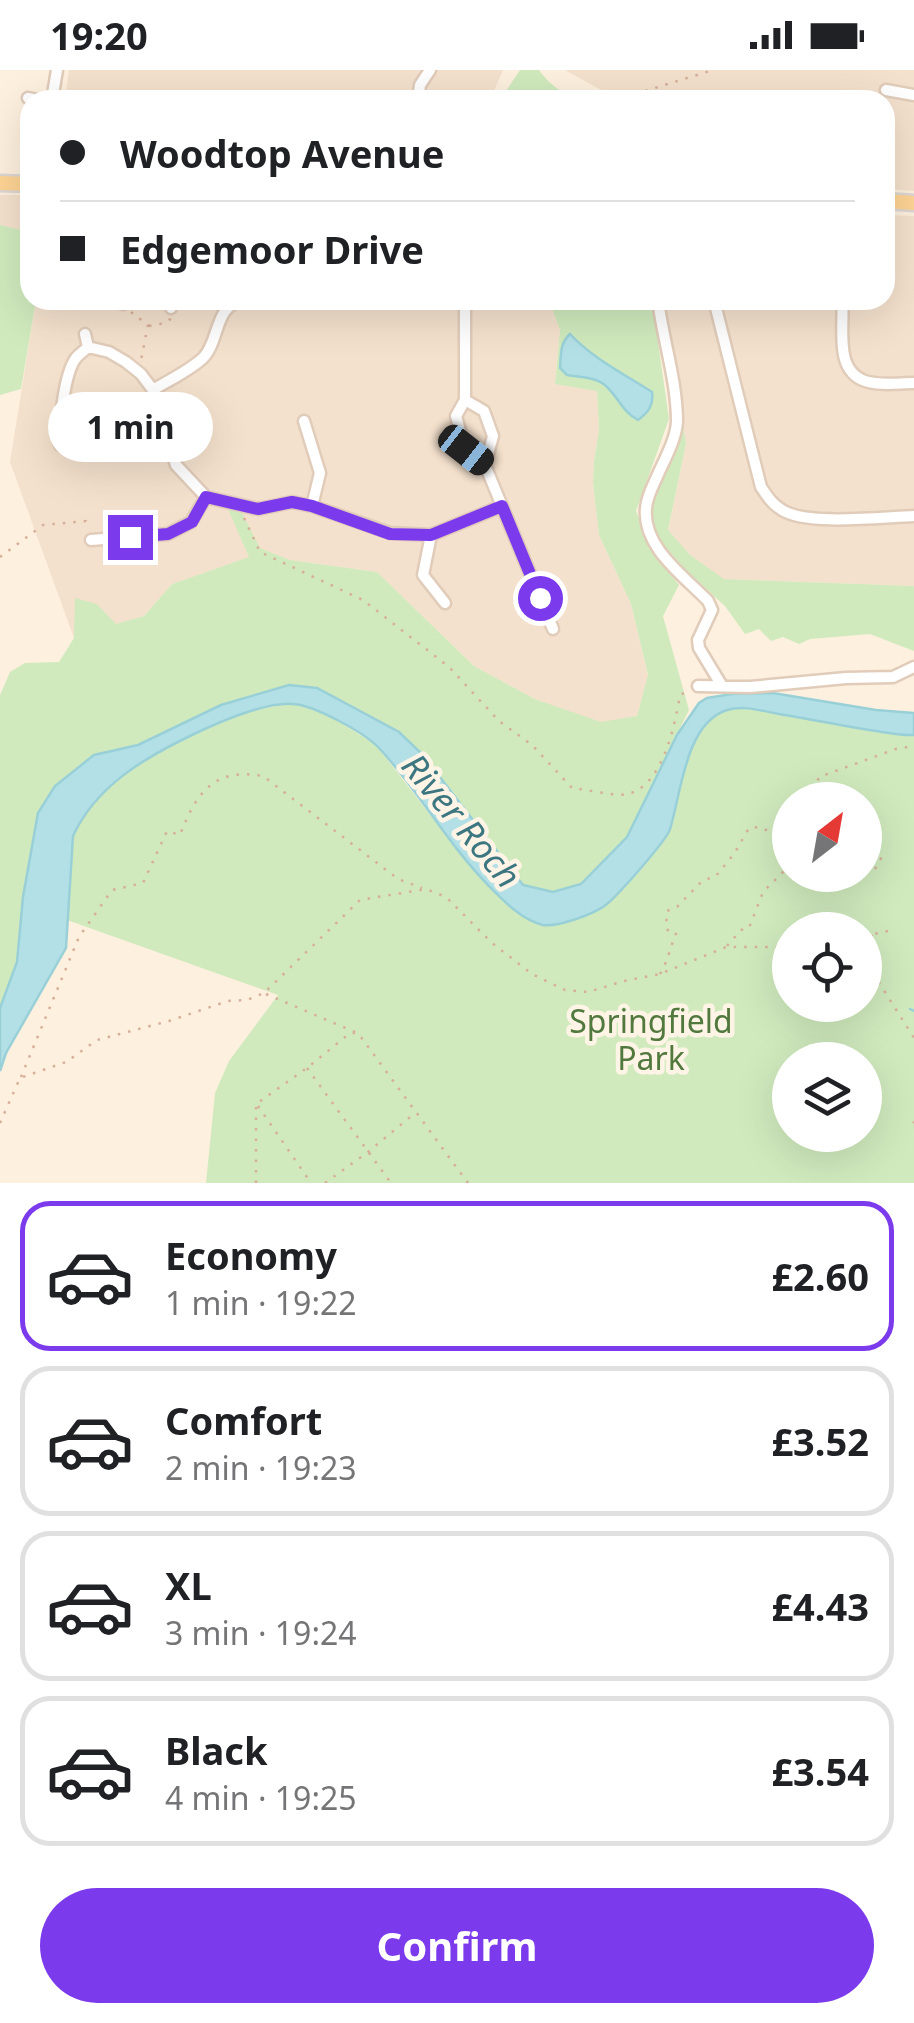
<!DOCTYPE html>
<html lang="en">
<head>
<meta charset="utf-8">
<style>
  :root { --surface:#fff; --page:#f2f2f2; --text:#202124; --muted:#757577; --line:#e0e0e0; --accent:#7c3aed }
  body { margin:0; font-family:"Noto Sans",sans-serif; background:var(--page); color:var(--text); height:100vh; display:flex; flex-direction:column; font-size:38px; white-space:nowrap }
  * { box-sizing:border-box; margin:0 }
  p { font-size:32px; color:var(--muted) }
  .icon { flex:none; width:55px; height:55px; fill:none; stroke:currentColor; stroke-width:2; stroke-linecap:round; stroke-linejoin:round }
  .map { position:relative; height:1113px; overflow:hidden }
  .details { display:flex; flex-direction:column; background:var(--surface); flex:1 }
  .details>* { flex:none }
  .hud { position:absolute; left:20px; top:20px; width:875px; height:220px; border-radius:30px; box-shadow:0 10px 40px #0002; display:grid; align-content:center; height:220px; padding:0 40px; background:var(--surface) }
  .needle { width:65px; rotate:31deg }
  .fabs { position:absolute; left:772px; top:712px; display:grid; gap:20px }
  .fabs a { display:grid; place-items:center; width:110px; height:110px; border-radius:50%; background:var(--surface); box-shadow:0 10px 40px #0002; font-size:50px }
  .end { position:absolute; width:45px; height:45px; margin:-22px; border:12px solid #7c3aed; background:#fff; box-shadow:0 0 0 5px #fff }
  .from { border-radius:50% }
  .bubble { position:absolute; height:70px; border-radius:35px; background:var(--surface); box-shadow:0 10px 40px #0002; font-size:32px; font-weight:700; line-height:70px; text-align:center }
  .car { position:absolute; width:30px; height:60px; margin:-30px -15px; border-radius:12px; box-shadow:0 0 8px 2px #0007; background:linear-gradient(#222 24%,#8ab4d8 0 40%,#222 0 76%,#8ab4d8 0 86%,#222 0) }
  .hud b { display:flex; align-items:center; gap:35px; height:95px; font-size:38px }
  .hud b+b { border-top:2px solid var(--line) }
  .hud i { width:25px; height:25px; background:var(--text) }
  ul { padding:18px 0 0; list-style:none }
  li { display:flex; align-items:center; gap:30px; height:150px; margin:0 20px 15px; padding:0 20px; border:5px solid var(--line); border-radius:30px }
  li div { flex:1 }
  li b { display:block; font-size:38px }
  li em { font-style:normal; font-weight:700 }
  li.selected { border-color:var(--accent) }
  li>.icon { width:90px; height:90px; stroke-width:1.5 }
  .action { display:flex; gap:20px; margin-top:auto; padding:20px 40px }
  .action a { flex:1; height:115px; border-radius:60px; background:var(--accent); color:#fff; font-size:40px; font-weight:700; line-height:115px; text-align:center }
  .status { display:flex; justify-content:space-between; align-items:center; height:70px; padding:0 50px; background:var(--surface); direction:ltr }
  .status svg { height:28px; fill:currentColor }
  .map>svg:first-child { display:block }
</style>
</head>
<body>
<div class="status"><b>19:20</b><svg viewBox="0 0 49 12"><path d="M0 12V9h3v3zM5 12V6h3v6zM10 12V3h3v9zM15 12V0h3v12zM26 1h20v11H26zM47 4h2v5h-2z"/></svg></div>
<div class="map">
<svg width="914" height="1113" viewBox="0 0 914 1113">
  <rect width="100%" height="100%" fill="#fdf0de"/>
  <path fill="#f4e1cd" d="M 69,0 L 503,0 L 490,30 L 65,30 Z
    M 565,0 L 914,0 L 914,121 L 885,119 L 885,30 L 603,30 L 603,21 Z
    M 0,125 L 30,125 L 30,162 L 0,155 Z
    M 885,145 L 914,146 L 914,516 L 723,509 L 690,485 L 668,461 L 686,374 L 663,230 L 885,230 Z
    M 36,230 L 549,230 L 560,260 L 555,313 L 597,320 L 599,360 L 594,391 L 593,413 L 599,465 L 631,534 L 648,606 L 637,646 L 601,653 L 535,629 L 474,596 L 377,502 L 290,490 L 259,478 L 250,487 L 172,514 L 144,546 L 74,568 L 10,392 Z"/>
  <path fill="#d0eabd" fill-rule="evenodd" d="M 520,0 L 539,0 C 550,15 565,28 584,25 L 590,30 L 519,30 L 506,21 Z
    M 0,155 L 30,162 L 30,230 L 36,230 L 21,319 L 0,325 Z
    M 549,230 L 652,230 L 669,349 L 636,441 L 652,481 L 679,515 L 663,546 L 689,640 L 627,767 L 581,814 L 554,822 L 524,815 L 422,684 L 399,662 L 317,618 L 221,635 L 138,675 L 94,685 L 38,744 L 23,827 L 17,892 L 0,937 L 0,625 L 10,602 L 25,593 L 59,592 L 74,568 L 75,528 L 97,534 L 116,554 L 144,546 L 172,514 L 249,487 L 228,439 L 240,439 L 260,478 L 290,490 L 377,502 L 474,596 L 535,629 L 601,652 L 637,646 L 648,605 L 631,534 L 599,465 L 593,413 L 594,391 L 599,360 L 597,321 L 555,314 L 560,260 ZM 570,264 L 647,344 L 638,350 C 623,342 619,329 608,317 C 598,306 580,306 566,305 Z
    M 681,343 L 686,374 L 668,460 L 690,485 L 724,509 L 914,516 L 914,581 L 870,564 L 810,569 L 799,574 L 783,567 L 771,571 L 759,559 L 745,564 L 725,536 L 675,491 L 657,468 L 649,435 Z
    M 291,633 L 319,639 L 376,675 L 469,795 L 506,832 L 524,846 L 669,763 C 676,728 689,647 732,639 C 750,636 767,642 785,645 C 810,650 835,655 861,659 C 878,661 896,666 914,665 L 914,1113 L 206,1113 L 215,1023 L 229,991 L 278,925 L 67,850 L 73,766 L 81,749 L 107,719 L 140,691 L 194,664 L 241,643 ZM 790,730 L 865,730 L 865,805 L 790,805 ZM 790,860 L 865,860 L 865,935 L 790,935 ZM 790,990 L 865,990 L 865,1065 L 790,1065 Z"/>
  <path fill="#b3e0e6" stroke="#99d0d8" stroke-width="2.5" d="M 570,264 C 592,288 624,304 652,322 C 654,335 648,343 638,350 C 623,342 619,329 608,318 C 598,307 581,307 567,305 L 560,298 C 561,284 560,273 570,264 Z
    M 289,615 L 317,618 L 399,662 L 422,684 L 523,815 L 553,822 L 581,814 L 627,767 L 677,665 L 699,633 L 707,628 L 732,624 L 773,623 L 876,640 L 914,643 L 914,665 C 899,666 884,662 869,660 C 839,655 809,649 779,644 C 762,641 744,635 727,640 C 685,653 681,725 670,759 C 667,770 618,825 607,834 C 595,844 558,857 543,855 C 521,850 503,830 488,815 C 447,773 419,721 379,678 C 365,663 314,635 293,634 C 265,632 217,653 192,665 C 144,688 96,716 73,766 L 66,878 L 6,983 L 0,1001 L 0,938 L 17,892 L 23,827 L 38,743 L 55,716 L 94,685 L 138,675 L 221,635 Z"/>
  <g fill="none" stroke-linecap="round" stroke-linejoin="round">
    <path stroke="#99d0d8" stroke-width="2.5" d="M 910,939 L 914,941"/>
    <g stroke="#e1ccba" stroke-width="15">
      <path id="minor" d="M 886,20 L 914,25
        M 28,28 L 38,30
        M 52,30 L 57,0
        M 418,30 L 420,15 L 430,0
        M 120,230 L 123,234
        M 169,230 L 171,238
        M 465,230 L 465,330 L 484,341 L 493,366 L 485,395
        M 658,230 C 663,270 677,311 677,352 C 676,368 666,387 659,402 C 654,414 647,425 646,438 C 642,477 684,506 708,531 L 712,540 L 698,570 L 699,578 L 722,616
        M 714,230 L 761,417 C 767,426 772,434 782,440 C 807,456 882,447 914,446
        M 842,230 C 845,255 833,300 865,311 C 879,316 899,313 914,313
        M 85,264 L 88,277 L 109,282 L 126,292 L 141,304 L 153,320 L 176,395 L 206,427 L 258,439 L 292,432 L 312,436 L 390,463 L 431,465 L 502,436
        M 153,320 C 169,310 189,301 203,288 C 220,271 214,235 243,230
        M 465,330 L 456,346 L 465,380 L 485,395 L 553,559
        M 304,351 L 320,403 L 312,436
        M 60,375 C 59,356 64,303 76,288 C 79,284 84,281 88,277
        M 431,465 L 423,505 L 445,533
        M 91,470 L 168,464 L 191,452 L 206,427
        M 698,616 L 750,617 L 846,608 L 893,607 L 914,597"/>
    </g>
    <g stroke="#ddd6d3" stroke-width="19">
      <path id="major" d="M 0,113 L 30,114
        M 885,131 L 914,133"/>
    </g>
    <path stroke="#d7af99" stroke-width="2.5" stroke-dasharray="2.5 8" stroke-linecap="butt" d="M 629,30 L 629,26 L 713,0
      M 131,242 L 148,255 L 141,290
      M 149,256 L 165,253 L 173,247
      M 244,448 L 260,482 L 363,530 L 449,597 L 499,651 L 532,675 L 572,718 C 584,719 618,727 627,724 C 663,717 675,654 680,625 L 688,621
      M 0,487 L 43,455 L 86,451 L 88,458
      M 810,730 L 819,707 L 896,679 L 914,676
      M 875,799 L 885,781
      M 865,866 L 888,861
      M 727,876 L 741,860 L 749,858 L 763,822 L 790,795
      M 865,897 L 871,900 L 914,968
      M 868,898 L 872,865
      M 660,904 C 668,891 670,877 676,864 L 670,864 L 666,857 L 667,841 L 677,837 L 703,810 L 715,807 L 734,784 L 749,758 L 760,757 L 790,772
      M 266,924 L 355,962
      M 307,998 L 391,1113
      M 21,1007 L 79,867 L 112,820 L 143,813 L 167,761 L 180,765 C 196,724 213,697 263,706 L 398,809 L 422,818
      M 258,1036 L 311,1113
      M 0,1053 L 20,1008 L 66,992 L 97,970 L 169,951 L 228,931 L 247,930 L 264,923 L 360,830 L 426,819 L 446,827 L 492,873 L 532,904 L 565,920 L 588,922 L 624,911 L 660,904 L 726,877 L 790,877
      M 913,1053 L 914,1052
      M 256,1113 L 256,1034 L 307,998 L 350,963 L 358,963 L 468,1113
      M 325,1113 L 368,1082 L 415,1043"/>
    <use href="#minor" stroke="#fff" stroke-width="10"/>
    <use href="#major" stroke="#fed494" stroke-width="14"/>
  </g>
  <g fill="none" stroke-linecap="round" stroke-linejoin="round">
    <path stroke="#7c3aed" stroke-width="12" d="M 130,467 L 168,464 L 192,452 L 206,427 L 258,439 L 292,432 L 312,436 L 390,464 L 431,465 L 502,436 L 540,528"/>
  </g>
  <g text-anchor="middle" stroke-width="9" stroke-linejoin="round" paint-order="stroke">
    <g font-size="32" fill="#51793e" stroke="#fff4e5">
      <text x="651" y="963">Springfield<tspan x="651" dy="37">Park</tspan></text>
    </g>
    <g font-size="35" font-style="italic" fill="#3c7781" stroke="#fff4e5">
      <text transform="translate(461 751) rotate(50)" y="12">River Roch</text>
    </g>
  </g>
</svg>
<div class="fabs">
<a><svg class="needle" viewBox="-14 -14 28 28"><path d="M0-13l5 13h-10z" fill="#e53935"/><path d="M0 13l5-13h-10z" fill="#757577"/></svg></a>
<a><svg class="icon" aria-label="locate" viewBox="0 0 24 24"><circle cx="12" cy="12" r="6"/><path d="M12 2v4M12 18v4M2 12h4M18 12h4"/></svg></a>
<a><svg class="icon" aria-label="layers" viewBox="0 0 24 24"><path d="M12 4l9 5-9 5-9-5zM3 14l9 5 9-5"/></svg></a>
</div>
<i class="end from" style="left:540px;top:528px"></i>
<i class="end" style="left:130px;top:467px"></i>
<div class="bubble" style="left:48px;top:322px;width:165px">1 min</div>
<i class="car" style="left:466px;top:380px;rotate:128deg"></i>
<div class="hud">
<b><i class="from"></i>Woodtop Avenue</b>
<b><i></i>Edgemoor Drive</b>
</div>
</div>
<section class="details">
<ul>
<li class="selected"><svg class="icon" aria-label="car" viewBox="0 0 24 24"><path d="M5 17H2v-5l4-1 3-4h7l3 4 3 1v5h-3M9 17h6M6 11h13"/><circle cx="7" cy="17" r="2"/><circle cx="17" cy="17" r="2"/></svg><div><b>Economy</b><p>1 min · 19:22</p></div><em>£2.60</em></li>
<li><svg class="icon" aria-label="car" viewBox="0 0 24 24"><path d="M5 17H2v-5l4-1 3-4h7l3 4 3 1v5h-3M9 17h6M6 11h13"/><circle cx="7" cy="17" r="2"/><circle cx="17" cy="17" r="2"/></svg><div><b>Comfort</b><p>2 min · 19:23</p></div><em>£3.52</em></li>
<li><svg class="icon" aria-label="car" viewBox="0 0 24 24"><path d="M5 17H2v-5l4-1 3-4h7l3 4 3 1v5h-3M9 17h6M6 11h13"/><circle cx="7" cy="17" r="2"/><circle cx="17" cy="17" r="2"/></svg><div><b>XL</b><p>3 min · 19:24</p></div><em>£4.43</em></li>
<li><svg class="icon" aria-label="car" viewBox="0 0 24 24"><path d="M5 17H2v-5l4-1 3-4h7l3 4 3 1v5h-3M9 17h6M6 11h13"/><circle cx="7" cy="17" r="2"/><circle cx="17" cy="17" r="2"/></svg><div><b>Black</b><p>4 min · 19:25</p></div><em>£3.54</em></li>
</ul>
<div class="action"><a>Confirm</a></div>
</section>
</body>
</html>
